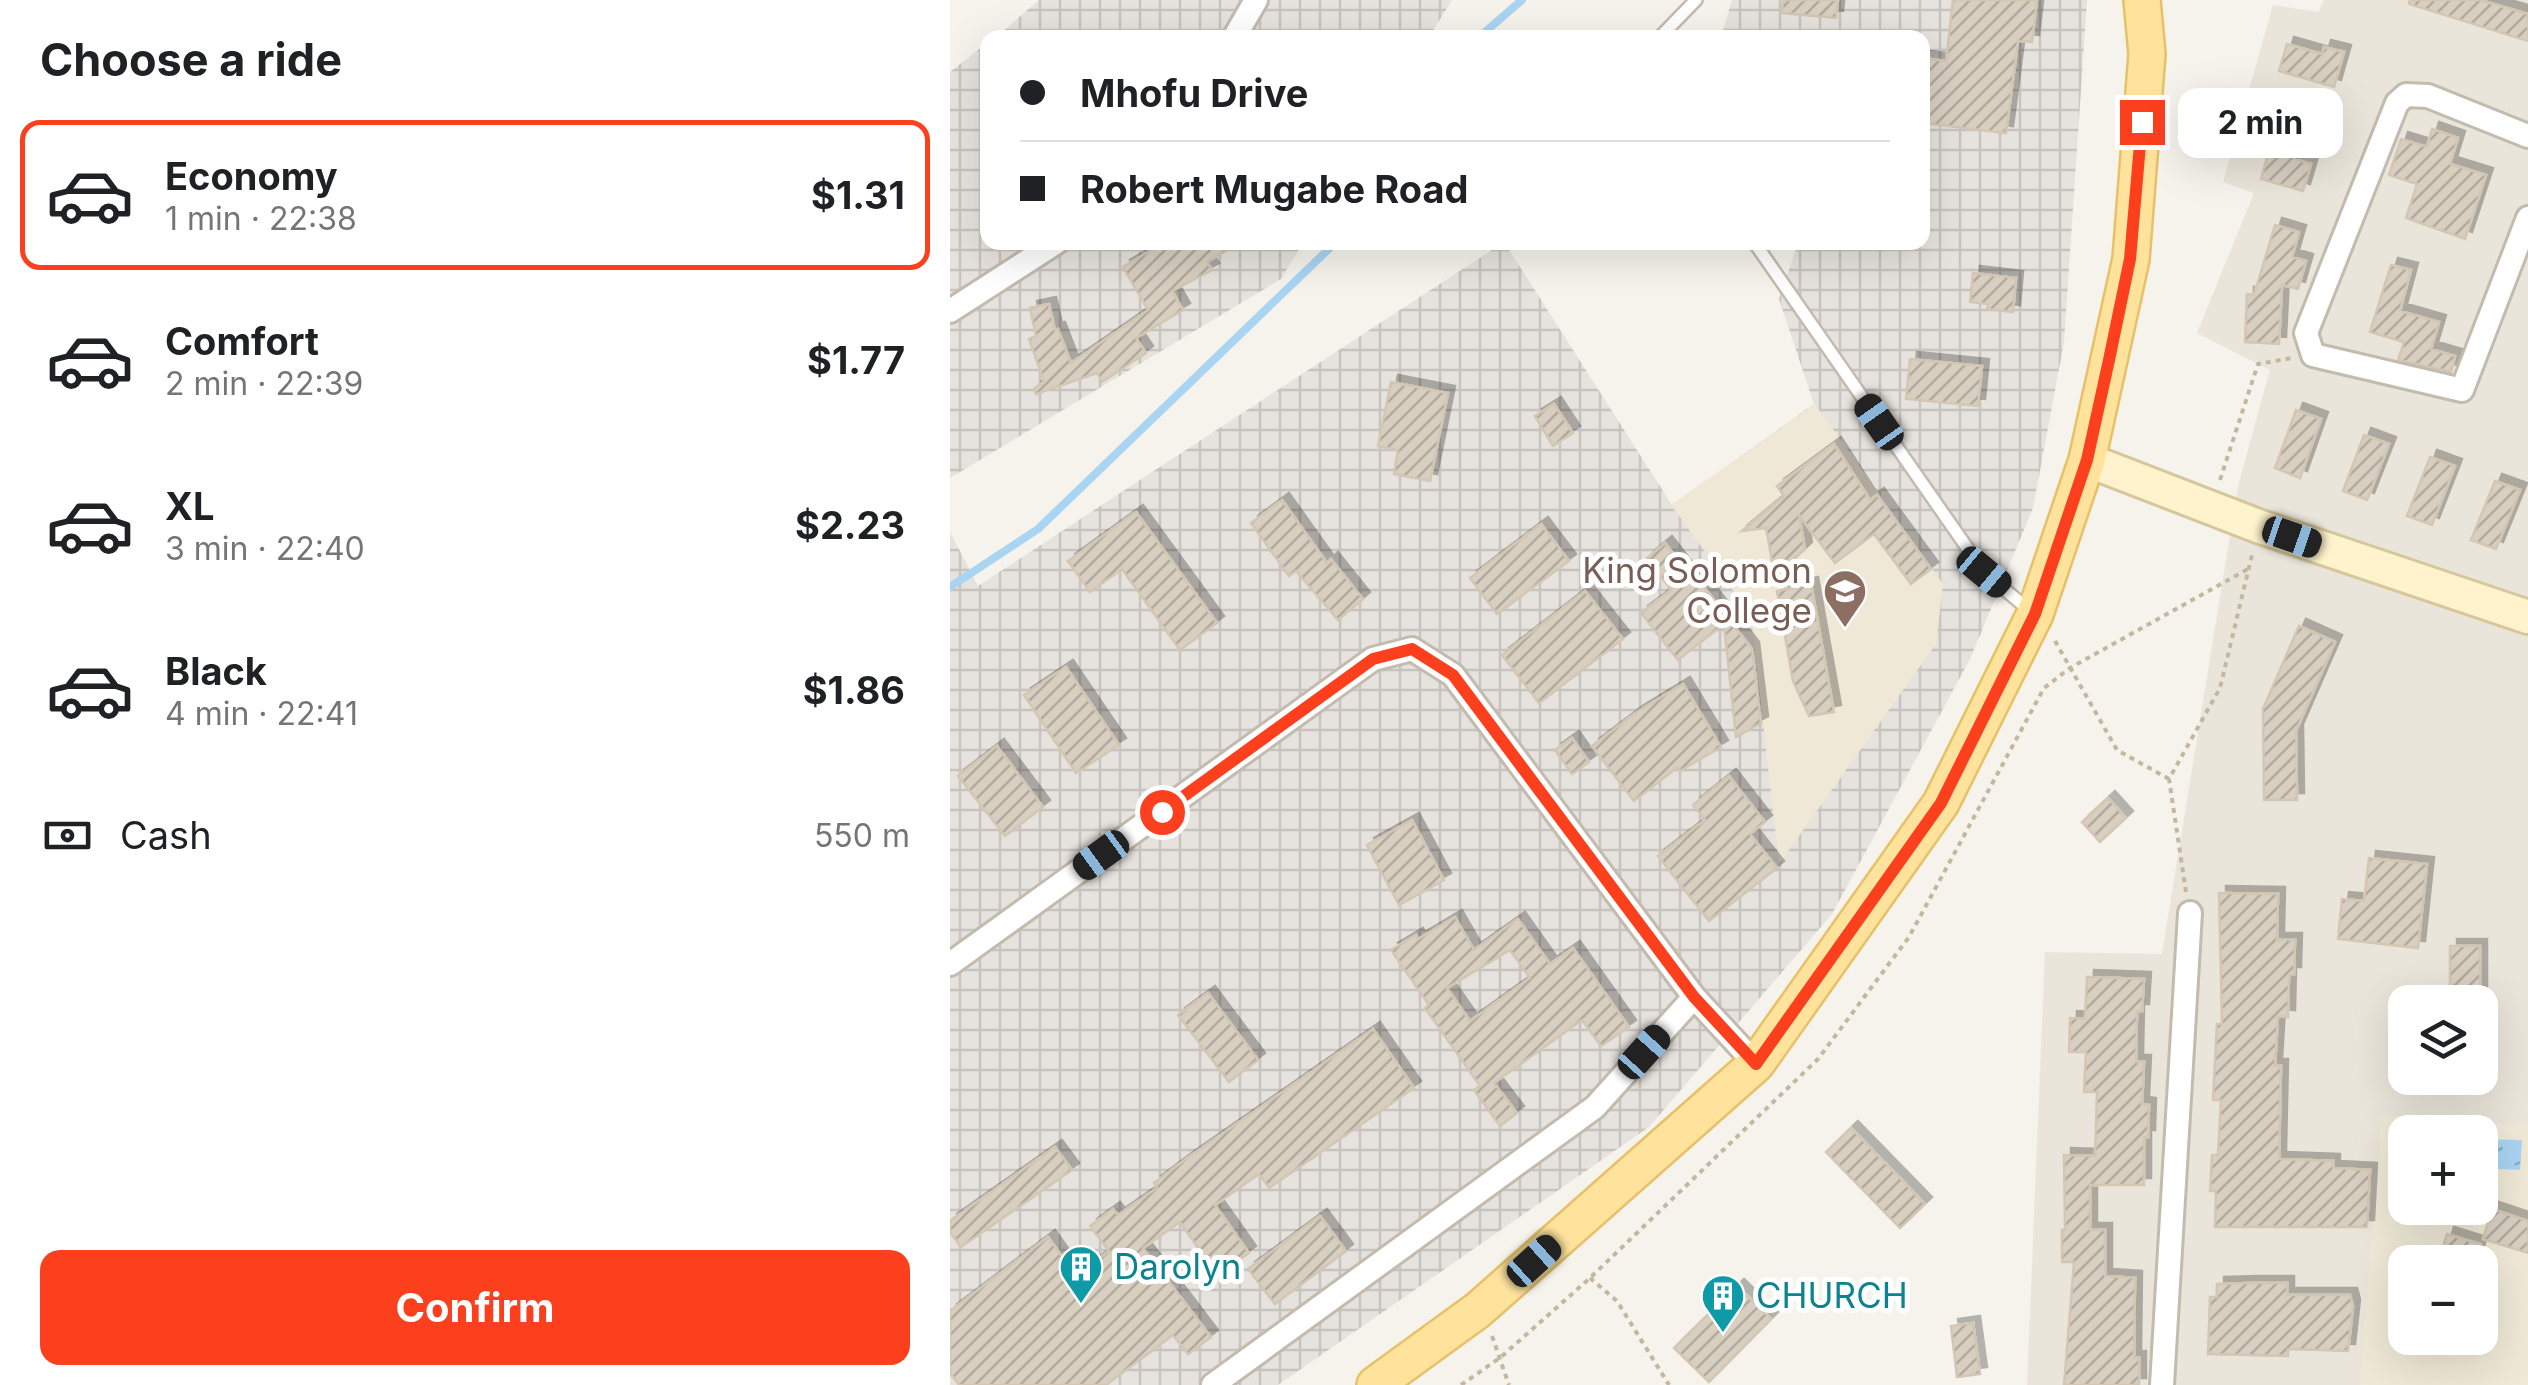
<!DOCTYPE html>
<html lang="en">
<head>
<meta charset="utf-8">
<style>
  :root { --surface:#fff; --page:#f6f6f6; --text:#202124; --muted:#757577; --line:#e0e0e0; --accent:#fc3f1d }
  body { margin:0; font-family:Inter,sans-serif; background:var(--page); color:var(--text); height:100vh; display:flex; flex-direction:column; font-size:38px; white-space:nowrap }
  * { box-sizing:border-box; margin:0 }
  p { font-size:32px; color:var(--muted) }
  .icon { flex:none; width:55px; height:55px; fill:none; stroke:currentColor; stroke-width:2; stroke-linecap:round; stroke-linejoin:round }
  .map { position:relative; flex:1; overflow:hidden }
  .drawer { display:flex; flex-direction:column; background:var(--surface); width:950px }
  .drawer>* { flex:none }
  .top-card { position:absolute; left:30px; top:30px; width:950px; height:220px; border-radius:20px; box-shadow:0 10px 40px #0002; display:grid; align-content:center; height:220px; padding:0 40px; background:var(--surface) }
  .tools { position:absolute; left:1438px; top:985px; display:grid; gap:20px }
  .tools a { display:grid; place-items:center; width:110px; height:110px; border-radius:20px; background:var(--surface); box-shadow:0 10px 40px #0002; font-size:50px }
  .end { position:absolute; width:45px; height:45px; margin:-22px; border:12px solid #fc3f1d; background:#fff; box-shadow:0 0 0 5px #fff }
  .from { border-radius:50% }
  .bubble { position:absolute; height:70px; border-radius:20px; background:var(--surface); box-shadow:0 10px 40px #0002; font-size:32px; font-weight:700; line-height:70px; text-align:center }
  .car { position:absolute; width:30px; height:60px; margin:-30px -15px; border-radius:12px; box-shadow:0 0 8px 2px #0007; background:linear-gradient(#222 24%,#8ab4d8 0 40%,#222 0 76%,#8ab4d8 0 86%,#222 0) }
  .top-card b { display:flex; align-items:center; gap:35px; height:95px; font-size:38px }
  .top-card b+b { border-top:2px solid var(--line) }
  .top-card i { width:25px; height:25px; background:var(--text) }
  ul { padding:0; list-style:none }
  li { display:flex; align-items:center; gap:30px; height:150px; margin:0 20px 15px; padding:0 20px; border:5px solid transparent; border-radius:20px }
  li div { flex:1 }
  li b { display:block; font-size:38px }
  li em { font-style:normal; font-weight:700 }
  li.current { border-color:var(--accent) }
  li>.icon { width:90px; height:90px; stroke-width:1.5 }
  h2 { padding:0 40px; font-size:45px; line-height:120px }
  .pay { display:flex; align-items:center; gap:25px; height:110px; padding:0 40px; font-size:38px }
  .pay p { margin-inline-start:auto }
  .action { display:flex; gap:20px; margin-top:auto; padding:20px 40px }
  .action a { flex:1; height:115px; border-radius:20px; background:var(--accent); color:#fff; font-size:40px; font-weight:700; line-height:115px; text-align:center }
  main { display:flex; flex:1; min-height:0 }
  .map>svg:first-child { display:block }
</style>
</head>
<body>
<main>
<section class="drawer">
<h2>Choose a ride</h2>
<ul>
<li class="current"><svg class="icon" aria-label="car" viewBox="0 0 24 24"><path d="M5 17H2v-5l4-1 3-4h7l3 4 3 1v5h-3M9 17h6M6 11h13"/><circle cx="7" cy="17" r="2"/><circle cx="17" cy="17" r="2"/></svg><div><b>Economy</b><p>1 min · 22:38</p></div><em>$1.31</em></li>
<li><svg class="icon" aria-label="car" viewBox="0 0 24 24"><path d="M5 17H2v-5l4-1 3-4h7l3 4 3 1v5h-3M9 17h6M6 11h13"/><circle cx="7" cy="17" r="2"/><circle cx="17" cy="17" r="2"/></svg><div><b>Comfort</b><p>2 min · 22:39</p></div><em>$1.77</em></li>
<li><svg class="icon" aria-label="car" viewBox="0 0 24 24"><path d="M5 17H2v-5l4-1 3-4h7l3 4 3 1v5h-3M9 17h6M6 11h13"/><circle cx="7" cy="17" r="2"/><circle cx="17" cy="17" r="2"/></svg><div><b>XL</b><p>3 min · 22:40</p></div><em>$2.23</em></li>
<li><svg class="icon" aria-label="car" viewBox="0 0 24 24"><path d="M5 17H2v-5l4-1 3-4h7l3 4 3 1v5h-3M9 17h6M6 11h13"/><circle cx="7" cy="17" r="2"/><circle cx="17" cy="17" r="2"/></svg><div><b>Black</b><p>4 min · 22:41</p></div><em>$1.86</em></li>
</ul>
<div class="pay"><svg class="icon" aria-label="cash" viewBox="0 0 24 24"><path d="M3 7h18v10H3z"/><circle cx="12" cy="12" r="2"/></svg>Cash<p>550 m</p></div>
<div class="action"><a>Confirm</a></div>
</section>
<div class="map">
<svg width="1578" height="1385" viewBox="0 0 1578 1385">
  <defs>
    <pattern id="industrial-grid" width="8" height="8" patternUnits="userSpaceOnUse" patternTransform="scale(2.5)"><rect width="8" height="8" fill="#e6e2dd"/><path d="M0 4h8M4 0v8" fill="none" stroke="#c7c3be"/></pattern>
    <pattern id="water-ripples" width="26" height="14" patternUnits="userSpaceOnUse" patternTransform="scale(2.5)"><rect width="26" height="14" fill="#a9d4f2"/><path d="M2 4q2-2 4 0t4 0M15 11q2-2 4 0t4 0" fill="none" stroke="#8caec5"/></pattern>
    <pattern id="building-hatch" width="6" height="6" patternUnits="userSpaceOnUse" patternTransform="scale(2.5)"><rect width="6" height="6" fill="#d8cfc1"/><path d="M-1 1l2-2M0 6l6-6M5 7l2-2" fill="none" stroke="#b1aa9e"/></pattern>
    <filter id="shadow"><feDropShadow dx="7" dy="-7" stdDeviation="0" flood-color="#0004"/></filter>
  </defs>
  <rect width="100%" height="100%" fill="#f6f3ec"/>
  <path fill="#eae5da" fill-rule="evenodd" d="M 1374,0 L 1578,0 L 1578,1385 L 1077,1385 L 1095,952 L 1212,954 L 1288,486 L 1320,370 L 1247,333 L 1304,193 L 1273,182 L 1323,5 L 1368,12 ZM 1455,1002 L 1530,1002 L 1530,1078 L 1455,1078 ZM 1455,1132 L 1530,1132 L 1530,1208 L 1455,1208 ZM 1455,1262 L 1530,1262 L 1530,1338 L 1455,1338 Z"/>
  <path fill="url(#industrial-grid)" d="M 89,0 L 502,0 L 479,37 L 45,38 Z
    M 782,0 L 1137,0 L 1114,342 L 1083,508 L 1020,659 L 882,914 L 699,1127 L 328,1385 L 0,1385 L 0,532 L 28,586 L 554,242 L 722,505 L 864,404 L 829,299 L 848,243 L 972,242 L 972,38 L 771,37 Z
    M 37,43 L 38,242 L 353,243 L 331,279 L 0,478 L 0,72 Z"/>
  <path fill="#efe8d6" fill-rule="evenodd" d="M 865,404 L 993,584 L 986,644 L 829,864 L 801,615 L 721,505 Z
    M 1432,1115 L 1578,1124 L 1578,1385 L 1410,1385 ZM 1455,1132 L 1530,1132 L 1530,1208 L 1455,1208 ZM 1455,1262 L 1530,1262 L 1530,1338 L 1455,1338 Z"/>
  <path fill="url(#water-ripples)" d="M 1530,1139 L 1572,1140 L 1570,1170 L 1530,1168 Z"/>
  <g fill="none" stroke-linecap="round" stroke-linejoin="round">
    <path stroke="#a9d4f2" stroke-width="8" d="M 528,38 L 572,0
      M 0,587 L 88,529 L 386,242"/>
  </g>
  <path fill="url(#building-hatch)" stroke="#d3c7b4" stroke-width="2.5" fill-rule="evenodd" filter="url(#shadow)" d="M 833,0 L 888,0 L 886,18 L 832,13 Z
    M 1003,0 L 1087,0 L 1082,42 L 1068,41 L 1056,133 L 972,123 L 972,58 L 996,61 Z
    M 1460,0 L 1530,0 L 1578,14 L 1578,41 L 1459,4 Z
    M 1337,44 L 1372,54 L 1374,47 L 1394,52 L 1384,87 L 1329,71 Z
    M 1329,115 L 1355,123 L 1344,159 L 1361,164 L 1353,191 L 1311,179 Z
    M 1482,129 L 1508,138 L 1500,164 L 1536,175 L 1515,239 L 1456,218 L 1467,184 L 1439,175 L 1451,139 L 1477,147 Z
    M 1325,225 L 1349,232 L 1342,257 L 1356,261 L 1348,289 L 1332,285 L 1329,344 L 1295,342 L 1297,294 L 1304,295 Z
    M 215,242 L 291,242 L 257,262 L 262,270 L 222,291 L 233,310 L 186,338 L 196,353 L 152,382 L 147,373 L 86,394 L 84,389 L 94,381 L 79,339 L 86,336 L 80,308 L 99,304 L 105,330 L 108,329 L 121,363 L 198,310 L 173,267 Z
    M 1441,265 L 1461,270 L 1450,311 L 1489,322 L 1481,349 L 1505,356 L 1501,372 L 1448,360 L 1454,342 L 1420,332 Z
    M 1023,273 L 1066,278 L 1063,312 L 1037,309 L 1038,304 L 1020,302 Z
    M 960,359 L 1032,366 L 1028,406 L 956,399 Z
    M 441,382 L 498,393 L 480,481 L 444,474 L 448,450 L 428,446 Z
    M 604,404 L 623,433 L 603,446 L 585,416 Z
    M 1346,410 L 1371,419 L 1350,478 L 1325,468 Z
    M 1414,435 L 1439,444 L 1417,500 L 1393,491 Z
    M 884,444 L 920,500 L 927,495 L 981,569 L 961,584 L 924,534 L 885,563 L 849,515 L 855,549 L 825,577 L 816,528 L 792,531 L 834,496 L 827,486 Z
    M 1480,457 L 1505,466 L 1482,525 L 1457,516 Z
    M 1545,481 L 1570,490 L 1546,549 L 1521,540 Z
    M 332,500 L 377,563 L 381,559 L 413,599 L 388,620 L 346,571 L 339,576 L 301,523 Z
    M 186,512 L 267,623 L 230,650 L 172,569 L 140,592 L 118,561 Z
    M 591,524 L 619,561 L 547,614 L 520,578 Z
    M 715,543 L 740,575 L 743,573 L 802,649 L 811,723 L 786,737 L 774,624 L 728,660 L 691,613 L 721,590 L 697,558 Z
    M 861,584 L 884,712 L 859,716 L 843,681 L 827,591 Z
    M 635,591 L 673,639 L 589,703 L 552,655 Z
    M 1349,626 L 1385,642 L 1346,731 L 1347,800 L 1314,800 L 1313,709 Z
    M 116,667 L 169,745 L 126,773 L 74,695 Z
    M 733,684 L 771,747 L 730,771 L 728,767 L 684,801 L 642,746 L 687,712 Z
    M 622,738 L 639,762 L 622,774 L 605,750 Z
    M 47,746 L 93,807 L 55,836 L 8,776 Z
    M 779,776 L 815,822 L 800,834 L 827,868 L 759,921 L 708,856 L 755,820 L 743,805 Z
    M 1158,798 L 1176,818 L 1150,842 L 1132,822 Z
    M 462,820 L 494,880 L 449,905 L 417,845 Z
    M 1419,858 L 1477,864 L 1468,948 L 1388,939 L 1392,899 L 1414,901 Z
    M 1269,893 L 1328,894 L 1327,940 L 1345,940 L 1344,974 L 1339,974 L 1338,1017 L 1328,1016 L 1325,1066 L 1331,1066 L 1329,1159 L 1383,1161 L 1383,1168 L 1420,1170 L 1417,1227 L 1265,1227 L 1266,1191 L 1260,1191 L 1262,1155 L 1268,1155 L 1271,1100 L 1263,1100 L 1267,1024 L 1272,1024 Z
    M 505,917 L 524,950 L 568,919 L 600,964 L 623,948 L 679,1027 L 651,1046 L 632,1020 L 544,1083 L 567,1113 L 550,1126 L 524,1090 L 530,1086 L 475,1008 L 479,1005 L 441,950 L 466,935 L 468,939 ZM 560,950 L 580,978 L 520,1021 L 497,988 Z
    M 1500,946 L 1530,946 L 1530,1002 L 1500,1002 Z
    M 1137,977 L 1194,979 L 1192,1011 L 1187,1011 L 1186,1062 L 1194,1062 L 1192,1104 L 1199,1105 L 1198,1137 L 1194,1137 L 1194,1185 L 1140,1185 L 1140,1230 L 1155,1230 L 1155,1276 L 1185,1278 L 1184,1358 L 1189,1358 L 1189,1385 L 1114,1385 L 1124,1262 L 1112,1262 L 1112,1230 L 1115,1230 L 1114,1155 L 1145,1156 L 1147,1092 L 1134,1092 L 1136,1052 L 1119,1052 L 1120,1018 L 1135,1019 Z
    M 258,993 L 308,1060 L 279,1082 L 228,1015 Z
    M 423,1029 L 464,1088 L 319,1188 L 309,1174 L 265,1205 L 299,1253 L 267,1275 L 230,1222 L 193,1248 L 261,1337 L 238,1354 L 223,1335 L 156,1385 L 9,1385 L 0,1373 L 0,1311 L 98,1237 L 126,1276 L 159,1251 L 140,1226 L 163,1209 L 168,1215 L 207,1188 L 204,1183 L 236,1159 Z
    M 901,1128 L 975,1204 L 950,1228 L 876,1152 Z
    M 105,1147 L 122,1170 L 11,1247 L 0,1232 L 0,1221 Z
    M 1542,1209 L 1578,1221 L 1578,1253 L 1533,1239 Z
    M 370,1216 L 396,1251 L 325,1304 L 298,1269 Z
    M 1497,1234 L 1530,1244 L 1524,1262 L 1488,1262 Z
    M 1301,1283 L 1337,1283 L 1337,1295 L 1400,1295 L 1403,1306 L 1398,1351 L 1338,1349 L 1338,1356 L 1258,1354 L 1260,1297 L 1267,1297 L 1267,1284 Z
    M 787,1286 L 821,1319 L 759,1382 L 724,1348 Z
    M 1023,1323 L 1030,1374 L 1007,1377 L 1001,1326 Z"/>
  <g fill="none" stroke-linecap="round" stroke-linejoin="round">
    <g stroke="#c2bbae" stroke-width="16">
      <path id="lane" d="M 709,38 L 746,0
        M 804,242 L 1034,572 L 1079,610"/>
    </g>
    <g stroke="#c2bbae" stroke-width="28">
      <path id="street" d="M 284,38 L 306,0
        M 1578,136 L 1478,96 L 1456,95 L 1447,103 L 1356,333 L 1363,355 L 1512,390 L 1578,218
        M 0,311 L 107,242
        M 0,964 L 423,659 L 462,649 L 503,675 L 744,997 L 806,1064
        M 263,1385 L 645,1107 L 744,997
        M 1212,1385 L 1240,913"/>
    </g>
    <g stroke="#d6c79b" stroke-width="38">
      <path id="secondary" d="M 1137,460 L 1308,526 L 1578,617"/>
    </g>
    <g stroke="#e6c16a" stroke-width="40">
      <path id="primary" d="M 425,1385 L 528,1310 L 806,1064 L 991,803 L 1085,614 L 1137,460 L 1181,259 L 1197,54 L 1192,0"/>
    </g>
    <path stroke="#c4b79f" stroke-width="4" stroke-dasharray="5 5" stroke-linecap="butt" d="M 1270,480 L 1308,364 L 1342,358
      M 1105,641 L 1167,750 L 1219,779
      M 1236,892 L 1219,779 L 1270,688 L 1302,555
      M 640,1278 L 667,1301 L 719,1385
      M 542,1336 L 559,1385
      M 511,1385 L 551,1357 L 640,1278 L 868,1059 L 959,937 L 1094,688 L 1120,668 L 1298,569"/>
    <use href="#lane" stroke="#fff" stroke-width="11"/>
    <use href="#street" stroke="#fff" stroke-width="22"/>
    <use href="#secondary" stroke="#fff3cd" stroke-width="32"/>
    <use href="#primary" stroke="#ffe39c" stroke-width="35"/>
  </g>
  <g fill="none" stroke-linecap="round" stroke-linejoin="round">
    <path stroke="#fc3f1d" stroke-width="12" d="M 212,812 L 423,659 L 462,649 L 503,675 L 744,997 L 806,1064 L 991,803 L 1085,614 L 1137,460 L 1159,360 L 1180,259 L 1192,122"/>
  </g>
  <defs>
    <g id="university-pin" transform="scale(2.25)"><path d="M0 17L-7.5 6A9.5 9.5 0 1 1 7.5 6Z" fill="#8d6e63" stroke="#fff"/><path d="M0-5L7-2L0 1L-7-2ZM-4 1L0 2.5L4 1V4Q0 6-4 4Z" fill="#fff"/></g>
    <g id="building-pin" transform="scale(2.25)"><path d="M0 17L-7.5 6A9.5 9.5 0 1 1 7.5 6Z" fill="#0f9aa8" stroke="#fff"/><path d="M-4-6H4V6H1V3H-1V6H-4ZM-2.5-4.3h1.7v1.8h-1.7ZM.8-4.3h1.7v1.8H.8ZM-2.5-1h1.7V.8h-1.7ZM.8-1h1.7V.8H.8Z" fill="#fff"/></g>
  </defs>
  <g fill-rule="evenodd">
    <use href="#university-pin" x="895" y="591"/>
    <use href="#building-pin" x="131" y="1267"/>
    <use href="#building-pin" x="773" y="1296"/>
  </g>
  <g text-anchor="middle" stroke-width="10" stroke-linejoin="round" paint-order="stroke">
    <g font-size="35" fill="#785e54" stroke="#fff" text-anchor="end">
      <text x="862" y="583">King Solomon<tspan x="862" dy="40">College</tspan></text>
    </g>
    <g font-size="35" fill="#0d838f" stroke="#fff" text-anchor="start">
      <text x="164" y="1279">Darolyn</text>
      <text x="806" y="1308">CHURCH</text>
    </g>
  </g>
</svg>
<div class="tools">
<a><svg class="icon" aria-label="layers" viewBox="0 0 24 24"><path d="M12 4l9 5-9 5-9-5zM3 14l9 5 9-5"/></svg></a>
<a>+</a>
<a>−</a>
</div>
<i class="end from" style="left:212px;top:812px"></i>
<i class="end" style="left:1192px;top:122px"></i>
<div class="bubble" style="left:1228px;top:88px;width:165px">2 min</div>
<i class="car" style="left:929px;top:422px;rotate:325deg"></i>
<i class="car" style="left:1342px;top:537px;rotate:109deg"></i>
<i class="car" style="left:1034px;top:572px;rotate:130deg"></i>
<i class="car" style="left:151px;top:855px;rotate:234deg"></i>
<i class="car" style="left:694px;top:1052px;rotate:42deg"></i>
<i class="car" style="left:584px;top:1261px;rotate:48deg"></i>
<div class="top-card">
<b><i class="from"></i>Mhofu Drive</b>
<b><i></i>Robert Mugabe Road</b>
</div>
</div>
</main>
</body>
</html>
